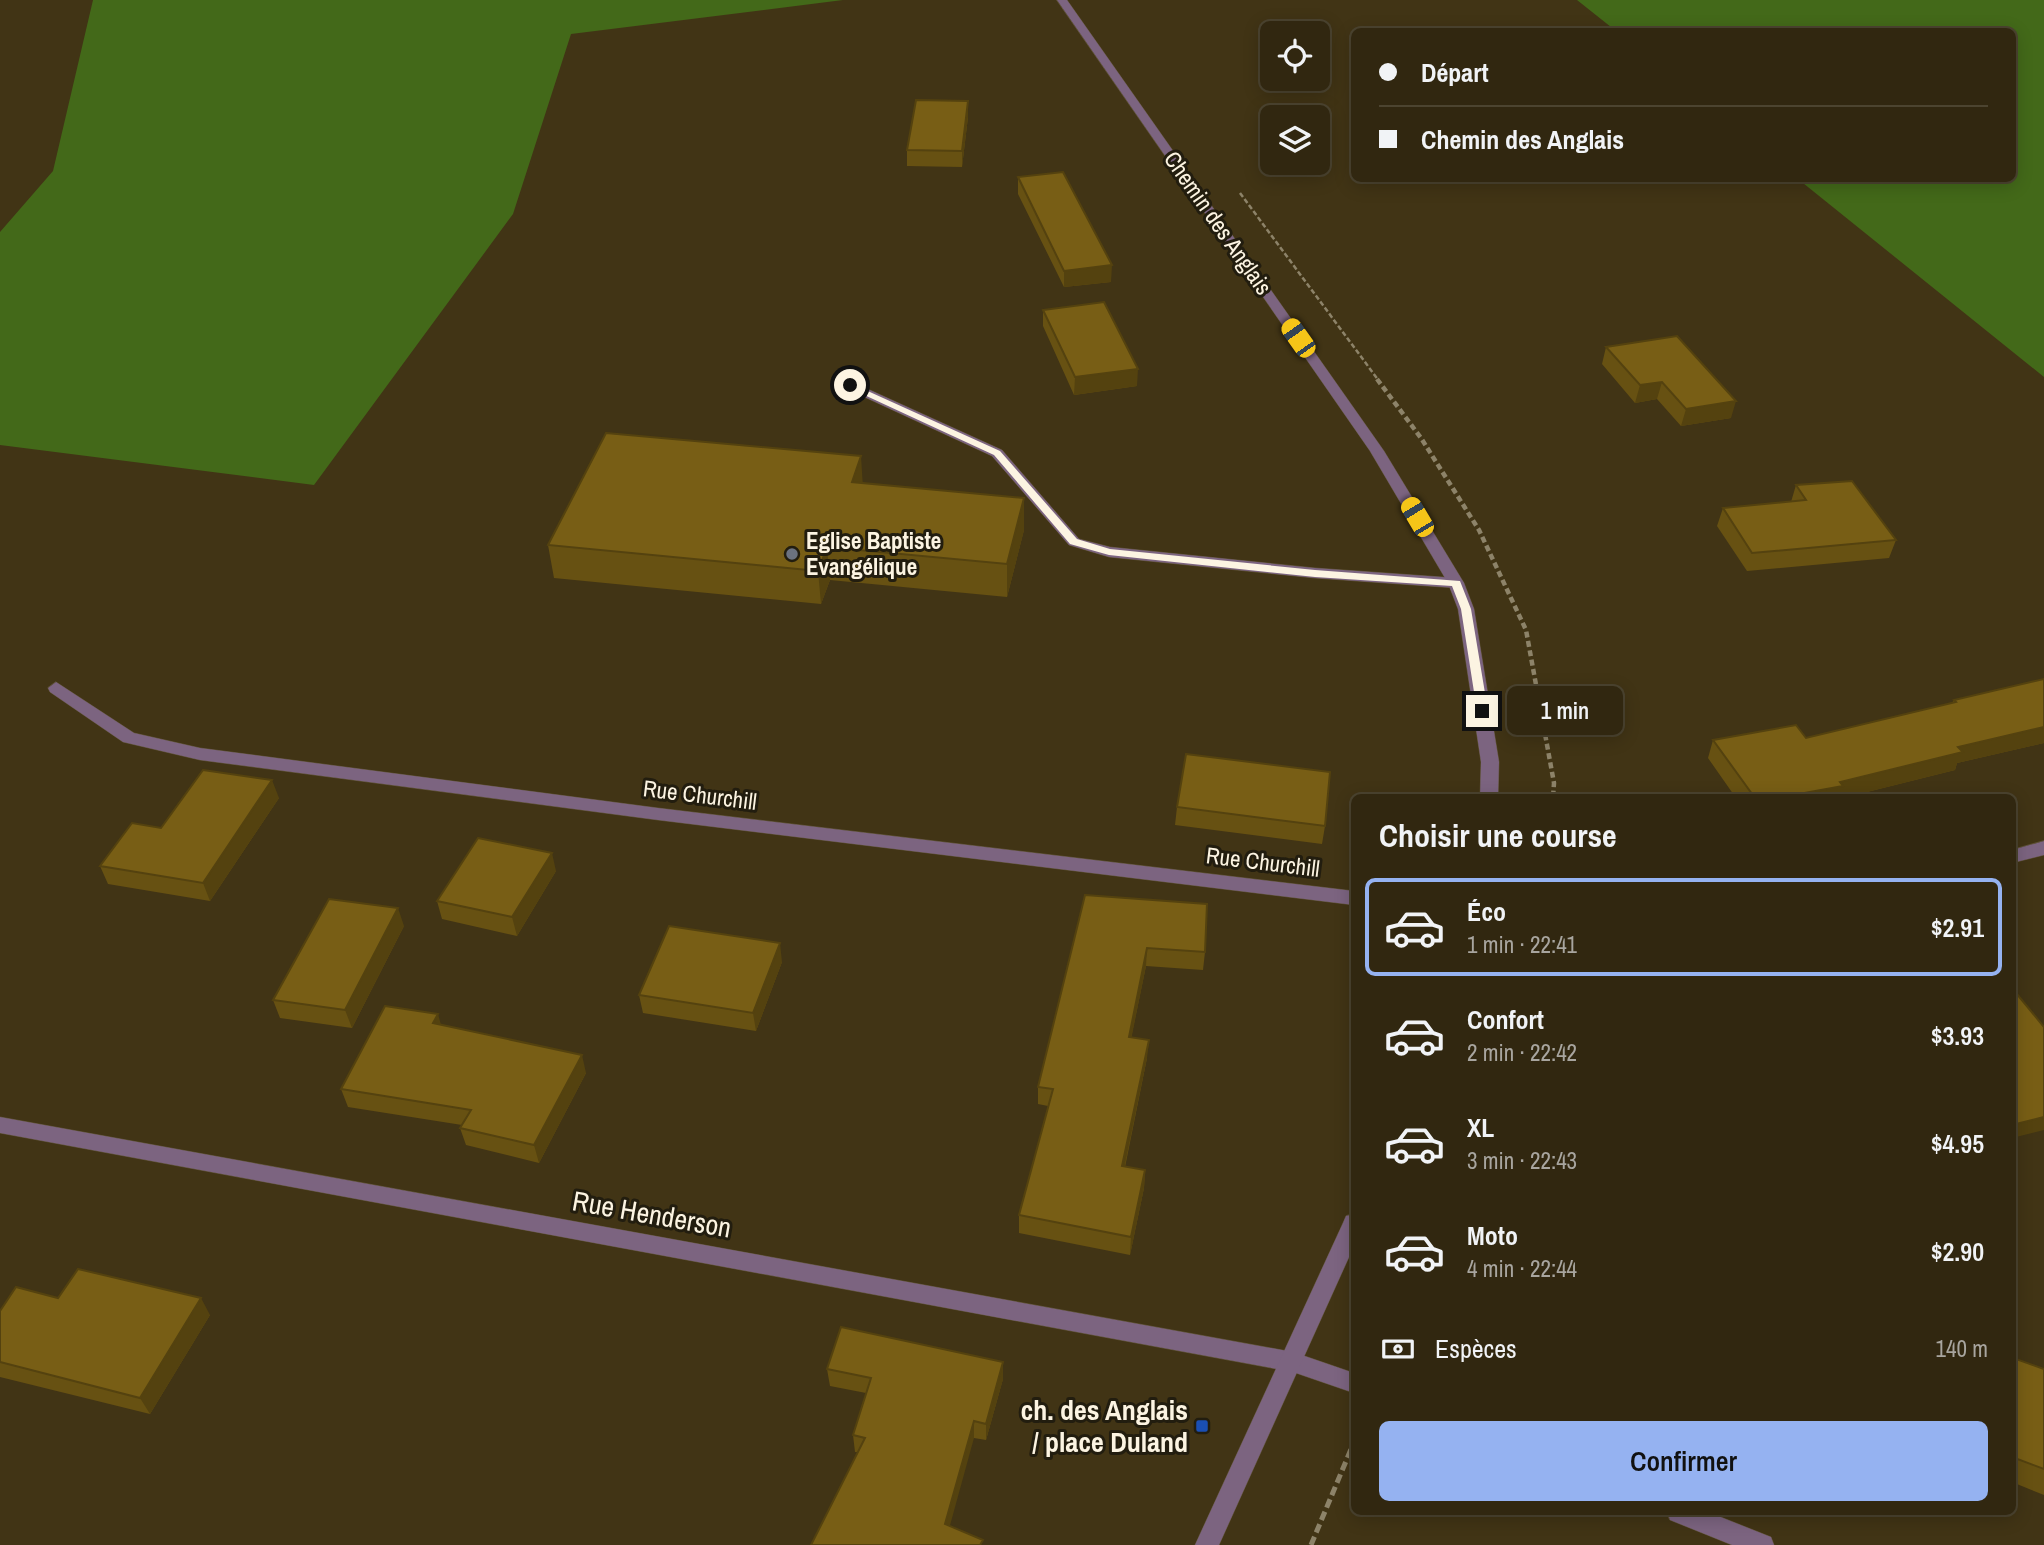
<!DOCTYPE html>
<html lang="fr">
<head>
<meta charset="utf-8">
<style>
  :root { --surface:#312710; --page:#392f19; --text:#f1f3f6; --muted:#a8a59f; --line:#4c4430; --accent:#95b2f1 }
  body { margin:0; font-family:"Archivo Narrow",sans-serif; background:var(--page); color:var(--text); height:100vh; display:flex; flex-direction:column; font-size:26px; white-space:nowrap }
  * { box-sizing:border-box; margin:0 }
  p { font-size:23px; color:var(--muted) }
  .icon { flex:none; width:38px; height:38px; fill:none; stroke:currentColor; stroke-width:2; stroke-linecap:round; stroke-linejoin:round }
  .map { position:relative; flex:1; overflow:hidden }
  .details { position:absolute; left:1351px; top:794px; width:665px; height:721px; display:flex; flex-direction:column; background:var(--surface); border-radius:10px; box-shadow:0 4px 18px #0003,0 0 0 2px var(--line) }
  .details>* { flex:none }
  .hud { position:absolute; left:1351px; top:28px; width:665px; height:154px; border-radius:10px; box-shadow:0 4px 18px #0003,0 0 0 2px var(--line); display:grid; align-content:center; height:154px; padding:0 28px; background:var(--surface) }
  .tools { position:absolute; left:1260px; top:21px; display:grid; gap:14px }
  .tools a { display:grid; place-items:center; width:70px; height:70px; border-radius:10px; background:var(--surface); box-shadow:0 4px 18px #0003,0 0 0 2px var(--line); font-size:35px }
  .end { position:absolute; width:32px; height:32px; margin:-16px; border:9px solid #fcf4e2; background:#111; box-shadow:0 0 0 4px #111 }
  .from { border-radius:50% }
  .bubble { position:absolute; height:49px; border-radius:10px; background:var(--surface); box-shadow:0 4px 18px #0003,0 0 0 2px var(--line); font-size:23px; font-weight:600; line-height:49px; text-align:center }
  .car { position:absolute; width:21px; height:42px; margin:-21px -10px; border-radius:9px; box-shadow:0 0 5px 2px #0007; background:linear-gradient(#f5c518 24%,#345 0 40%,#f5c518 0 76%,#345 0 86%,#f5c518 0) }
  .hud b { display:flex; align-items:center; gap:24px; height:66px; font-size:26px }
  .hud b+b { border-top:2px solid var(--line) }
  .hud i { width:18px; height:18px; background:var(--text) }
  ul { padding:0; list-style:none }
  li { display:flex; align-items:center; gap:21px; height:98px; margin:0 14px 10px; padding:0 14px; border:4px solid transparent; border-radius:10px }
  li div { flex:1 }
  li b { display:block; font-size:26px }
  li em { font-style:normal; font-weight:600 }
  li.current { border-color:var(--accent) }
  li>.icon { width:63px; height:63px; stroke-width:1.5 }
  h2 { padding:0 28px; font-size:32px; line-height:84px }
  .pay { display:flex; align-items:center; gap:18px; height:77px; padding:0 28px; font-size:26px }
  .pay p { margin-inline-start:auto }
  .cta { display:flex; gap:14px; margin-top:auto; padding:14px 28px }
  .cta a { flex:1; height:80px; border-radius:10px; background:var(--accent); color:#111; font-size:28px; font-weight:600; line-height:80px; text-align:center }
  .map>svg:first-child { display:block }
</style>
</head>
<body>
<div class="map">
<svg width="2044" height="1545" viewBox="0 0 2044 1545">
  <rect width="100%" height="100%" fill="#413415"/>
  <path fill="#436919" d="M 93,0 L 843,0 L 571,34 L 513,214 L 314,485 L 0,445 L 0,232 L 53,171 Z
    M 1577,0 L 2044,0 L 2044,377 L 1798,179 L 2012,178 L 2012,32 L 1616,31 Z"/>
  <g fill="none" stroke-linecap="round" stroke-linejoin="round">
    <g stroke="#5f5336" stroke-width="1">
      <path id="service" d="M 850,381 L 1002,450 L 1079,539 L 1110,547 L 1315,568 L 1456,578 L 1464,583 L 1456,588 L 1315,578 L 1109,557 L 1069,545 L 992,456 L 845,388 L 843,385 Z"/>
    </g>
    <g stroke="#5f5336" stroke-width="1">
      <path id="minor" d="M 56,682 L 134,733 L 200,748 L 658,808 L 1354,891 L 1354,905 L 658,820 L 200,760 L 123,742 L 50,692 L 48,688 Z
        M 2044,841 L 2044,855 L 2012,863 L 2012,850 Z
        M 0,1117 L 1293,1352 L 1354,1373 L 1354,1393 L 1293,1372 L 0,1133 Z
        M 1667,1512 L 1708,1512 L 1771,1537 L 1774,1545 L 1732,1545 L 1670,1520 Z"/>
    </g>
    <g stroke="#5f5336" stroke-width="1">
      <path id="tertiary" d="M 1057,0 L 1067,0 L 1384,451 L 1464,583 L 1474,609 L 1499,762 L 1498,798 L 1480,798 L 1481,762 L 1458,609 L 1448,583 L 1370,451 Z
        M 1354,1214 L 1354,1246 L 1219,1545 L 1195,1545 L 1343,1223 L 1346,1216 Z"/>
    </g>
    <path stroke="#8d8369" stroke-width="2.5" stroke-dasharray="5 2.5" stroke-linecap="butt" d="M 1240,193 L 1379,381"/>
    <path stroke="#8d8369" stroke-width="4.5" stroke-dasharray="6 3.5" stroke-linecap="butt" d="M 1377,379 L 1421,438 L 1479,530 L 1526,630 L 1554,783 L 1553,798"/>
    <path stroke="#8d8369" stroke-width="5" stroke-dasharray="9 4.5" stroke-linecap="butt" d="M 1311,1545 L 1354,1442"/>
    <use href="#service" fill="#7c6480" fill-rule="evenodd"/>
    <use href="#minor" fill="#7c6480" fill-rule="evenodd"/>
    <use href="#tertiary" fill="#7c6480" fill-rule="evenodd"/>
  </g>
  <path fill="#675112" d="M 968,101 L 968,117 L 962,167 L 907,166 L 907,150 Z
    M 1018,177 L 1111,282 L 1064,287 L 1018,194 Z
    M 1043,310 L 1137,386 L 1074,395 L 1043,326 Z
    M 1606,347 L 1731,418 L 1681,426 L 1657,399 L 1635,403 L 1602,364 Z
    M 863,483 L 1024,530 L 1007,597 L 830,580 L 821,604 L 554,578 L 548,545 Z
    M 1796,485 L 1896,540 L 1889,558 L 1747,571 L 1717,526 L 1723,508 L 1791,502 Z
    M 2044,679 L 2044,743 L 1957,763 L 1955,770 L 1843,798 L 1736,798 L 1708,758 L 1713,740 L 1806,738 L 1952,703 L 1954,700 Z
    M 279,798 L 210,901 L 108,884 L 100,866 L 161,828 Z
    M 1177,807 L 1325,826 L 1322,844 L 1175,825 Z
    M 556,871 L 517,936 L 442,919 L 437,901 Z
    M 1085,895 L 1205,952 L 1203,970 L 1146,966 L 1131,1038 L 1147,1058 L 1125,1167 L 1145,1170 L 1144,1188 L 1130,1255 L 1019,1233 L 1019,1215 L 1048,1106 L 1038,1104 L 1038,1087 Z
    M 404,926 L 352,1028 L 280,1018 L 273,1000 Z
    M 782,962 L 756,1031 L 643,1013 L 639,995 Z
    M 441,1025 L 586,1073 L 539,1163 L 466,1145 L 460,1128 L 462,1125 L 348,1107 L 341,1089 Z
    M 58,1298 L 210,1315 L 150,1414 L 0,1377 L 0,1311 Z
    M 2012,1354 L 2013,1358 L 2044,1369 L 2044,1495 L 2012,1482 Z
    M 827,1369 L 1003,1379 L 986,1440 L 974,1438 L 811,1545 L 858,1452 L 855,1452 L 853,1435 L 866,1393 L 830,1386 Z"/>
  <path fill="#54420f" d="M 968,101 L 968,117 L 962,167 L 962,151 Z
    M 1112,265 L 1111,282 L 1064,287 L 1064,271 Z
    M 1138,369 L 1137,386 L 1074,395 L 1075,377 Z
    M 1662,382 L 1657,399 L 1635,403 L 1640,385 Z
    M 1736,401 L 1731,418 L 1681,426 L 1686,409 Z
    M 861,456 L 863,488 L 852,482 Z
    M 1024,498 L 1024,530 L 1007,597 L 1007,564 Z
    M 827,547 L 830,580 L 821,604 L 818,571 Z
    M 2044,727 L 2044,743 L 1957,763 L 1955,770 L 1843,798 L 1777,798 L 1840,782 L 1958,747 Z
    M 272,780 L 279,798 L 210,901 L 203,883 Z
    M 552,853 L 556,871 L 517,936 L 512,917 Z
    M 398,908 L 404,926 L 352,1028 L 345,1010 Z
    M 780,943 L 782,962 L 756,1031 L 753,1013 Z
    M 1147,948 L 1146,966 L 1128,1055 L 1129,1037 Z
    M 438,1014 L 443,1032 L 433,1023 Z
    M 1149,1040 L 1147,1058 L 1121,1184 L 1122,1166 Z
    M 582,1055 L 586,1073 L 539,1163 L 534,1145 Z
    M 2044,1117 L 2044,1130 L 2012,1138 L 2012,1125 Z
    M 1145,1170 L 1144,1188 L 1130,1255 L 1131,1237 Z
    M 201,1298 L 210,1315 L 150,1414 L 140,1398 Z
    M 1003,1362 L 1003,1379 L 986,1440 L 986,1424 Z
    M 974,1421 L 974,1438 L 946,1540 L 945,1524 Z"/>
  <path fill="#785e15" stroke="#54420f" stroke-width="2" d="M 916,100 L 968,101 L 962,151 L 907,150 Z
    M 1063,172 L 1112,265 L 1064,271 L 1018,177 Z
    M 1104,302 L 1138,369 L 1075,377 L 1043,310 Z
    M 1677,336 L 1736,401 L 1686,409 L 1662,382 L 1640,385 L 1606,347 Z
    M 606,433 L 861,456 L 852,482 L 1024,498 L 1007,564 L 827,547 L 818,571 L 548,545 Z
    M 1852,481 L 1896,540 L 1752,553 L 1723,508 L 1806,500 L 1796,485 Z
    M 2044,679 L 2044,727 L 1958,747 L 1963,752 L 1840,782 L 1843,786 L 1777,798 L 1755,798 L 1713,740 L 1796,725 L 1806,738 L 1956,702 L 1954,700 Z
    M 1186,754 L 1330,772 L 1325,826 L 1177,807 Z
    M 203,770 L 272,780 L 203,883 L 100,866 L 132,823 L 161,828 Z
    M 478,838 L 552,853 L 512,917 L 437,901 Z
    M 1085,895 L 1207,904 L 1205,952 L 1147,948 L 1129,1037 L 1149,1040 L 1122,1166 L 1145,1170 L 1131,1237 L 1019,1215 L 1053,1089 L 1038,1087 Z
    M 329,899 L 398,908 L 345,1010 L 273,1000 Z
    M 669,926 L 780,943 L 753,1013 L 639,995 Z
    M 2012,988 L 2044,1027 L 2044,1117 L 2012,1125 Z
    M 385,1006 L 438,1014 L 433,1023 L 582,1055 L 534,1145 L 460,1128 L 471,1110 L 341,1089 Z
    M 78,1269 L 201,1298 L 140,1398 L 0,1362 L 0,1311 L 16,1287 L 58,1298 Z
    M 841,1327 L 1003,1362 L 986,1424 L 974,1421 L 945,1524 L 983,1540 L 980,1545 L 811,1545 L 865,1438 L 853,1435 L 871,1378 L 827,1369 Z
    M 2012,1354 L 2014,1355 L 2013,1358 L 2044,1369 L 2044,1469 L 2012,1457 Z"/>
  <path fill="#fcf4e2" d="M 850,383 L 1000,451 L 1077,539 L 1110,549 L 1315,570 L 1460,581 L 1471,609 L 1488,711 L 1482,715 L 1477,711 L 1461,609 L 1452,586 L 1315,577 L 1109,555 L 1070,544 L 994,455 L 847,387 L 847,383 Z"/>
  <circle fill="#6b7280" stroke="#221d0f" stroke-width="2.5" cx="792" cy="554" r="7"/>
  <rect fill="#1a4fb4" stroke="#221d0f" stroke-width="2.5" x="1195" y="1419" width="14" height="14" rx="3.5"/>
  <g text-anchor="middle" stroke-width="6" stroke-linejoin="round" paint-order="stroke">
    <g font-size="23" fill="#fcf4e2" stroke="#221d0f">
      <text transform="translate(1218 223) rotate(55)" y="8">Chemin des Anglais</text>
      <text transform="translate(700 795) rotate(7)" y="8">Rue Churchill</text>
      <text transform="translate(1263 862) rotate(7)" y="8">Rue Churchill</text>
    </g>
    <g font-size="23" font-weight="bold" fill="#fcf4e2" stroke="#221d0f" text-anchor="start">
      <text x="806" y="549">Eglise Baptiste<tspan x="806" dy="26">Evangélique</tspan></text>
    </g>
    <g font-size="28" fill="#fcf4e2" stroke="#221d0f">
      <text transform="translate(652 1214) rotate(10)" y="10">Rue Henderson</text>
    </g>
    <g font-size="28" font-weight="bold" fill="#fcf4e2" stroke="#221d0f" text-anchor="end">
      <text x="1188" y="1420">ch. des Anglais<tspan x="1188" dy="32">/ place Duland</tspan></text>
    </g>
  </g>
</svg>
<div class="tools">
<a><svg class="icon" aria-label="locate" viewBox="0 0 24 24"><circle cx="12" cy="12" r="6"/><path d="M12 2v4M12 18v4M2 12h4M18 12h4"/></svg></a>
<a><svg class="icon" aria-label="layers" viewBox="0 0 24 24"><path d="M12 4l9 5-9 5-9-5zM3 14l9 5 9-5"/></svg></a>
</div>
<i class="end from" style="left:850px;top:385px"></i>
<i class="end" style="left:1482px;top:711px"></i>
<div class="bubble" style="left:1507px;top:686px;width:116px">1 min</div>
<i class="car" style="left:1298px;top:338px;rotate:325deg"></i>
<i class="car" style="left:1417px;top:517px;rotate:329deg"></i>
<div class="hud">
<b><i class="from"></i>Départ</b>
<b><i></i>Chemin des Anglais</b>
</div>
<section class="details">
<h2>Choisir une course</h2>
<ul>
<li class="current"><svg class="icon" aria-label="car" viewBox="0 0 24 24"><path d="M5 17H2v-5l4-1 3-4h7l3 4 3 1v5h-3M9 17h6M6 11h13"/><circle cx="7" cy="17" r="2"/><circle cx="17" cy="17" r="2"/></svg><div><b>Éco</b><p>1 min · 22:41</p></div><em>$2.91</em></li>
<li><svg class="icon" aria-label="car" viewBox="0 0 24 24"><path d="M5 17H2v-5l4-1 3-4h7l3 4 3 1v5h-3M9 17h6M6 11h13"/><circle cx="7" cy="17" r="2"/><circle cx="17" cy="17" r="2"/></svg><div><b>Confort</b><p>2 min · 22:42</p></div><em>$3.93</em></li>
<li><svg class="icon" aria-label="car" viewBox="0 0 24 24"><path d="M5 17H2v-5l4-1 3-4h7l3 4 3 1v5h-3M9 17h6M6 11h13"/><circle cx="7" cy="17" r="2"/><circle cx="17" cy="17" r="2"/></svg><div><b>XL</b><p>3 min · 22:43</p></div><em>$4.95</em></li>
<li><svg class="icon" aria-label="car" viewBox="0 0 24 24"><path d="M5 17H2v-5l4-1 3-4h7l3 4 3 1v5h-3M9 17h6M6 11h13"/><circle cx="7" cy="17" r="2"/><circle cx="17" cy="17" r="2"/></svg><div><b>Moto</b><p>4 min · 22:44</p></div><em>$2.90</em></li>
</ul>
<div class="pay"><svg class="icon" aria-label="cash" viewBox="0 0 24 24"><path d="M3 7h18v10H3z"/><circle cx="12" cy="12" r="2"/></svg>Espèces<p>140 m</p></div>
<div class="cta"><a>Confirmer</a></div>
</section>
</div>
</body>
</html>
